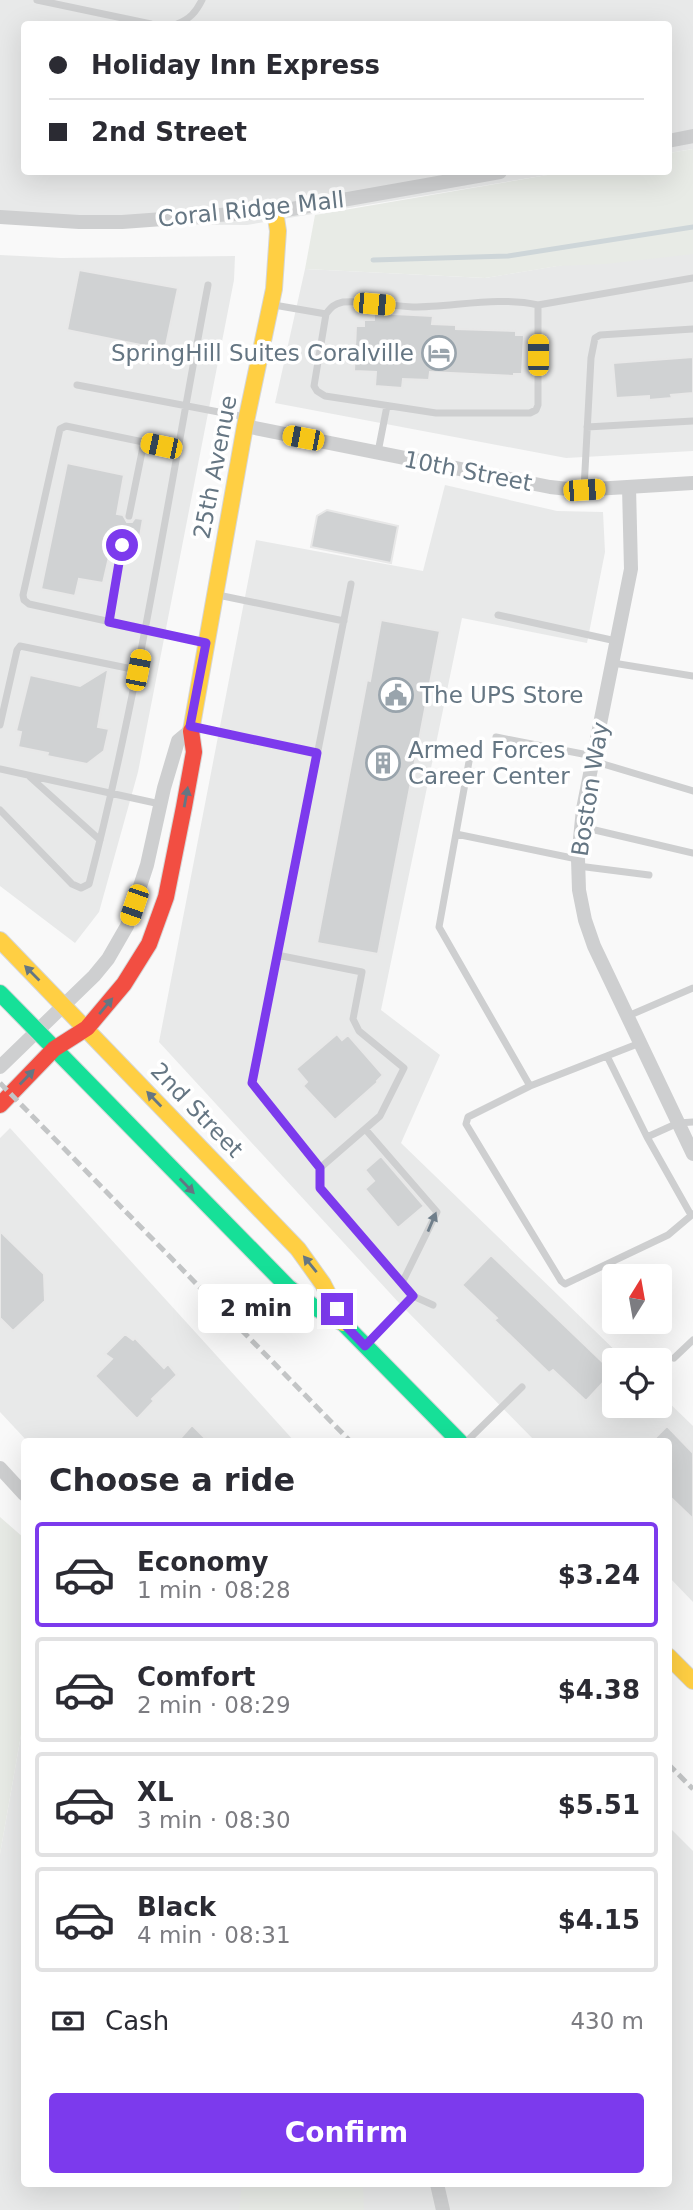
<!DOCTYPE html>
<html lang="en">
<head>
<meta charset="utf-8">
<style>
  :root { --surface:#fff; --page:#f7f7f7; --text:#2b2b33; --muted:#7c7c81; --line:#e1e1e2; --accent:#7c3aed }
  body { margin:0; font-family:"DejaVu Sans",sans-serif; background:var(--page); color:var(--text); height:100vh; display:flex; flex-direction:column; font-size:26px; white-space:nowrap }
  * { box-sizing:border-box; margin:0 }
  p { font-size:23px; color:var(--muted) }
  .icon { flex:none; width:38px; height:38px; fill:none; stroke:currentColor; stroke-width:2; stroke-linecap:round; stroke-linejoin:round }
  .map { position:relative; flex:1; overflow:hidden }
  .side { position:absolute; left:21px; top:1438px; width:651px; height:749px; display:flex; flex-direction:column; background:var(--surface); border-radius:7px; box-shadow:0 7px 28px #0002 }
  .side>* { flex:none }
  .banner { position:absolute; left:21px; top:21px; width:651px; height:154px; border-radius:7px; box-shadow:0 7px 28px #0002; display:grid; align-content:center; height:154px; padding:0 28px; background:var(--surface) }
  .needle { width:46px; rotate:11deg }
  .tools { position:absolute; left:602px; top:1264px; display:grid; gap:14px }
  .tools a { display:grid; place-items:center; width:70px; height:70px; border-radius:7px; background:var(--surface); box-shadow:0 7px 28px #0002; font-size:35px }
  .end { position:absolute; width:32px; height:32px; margin:-16px; border:9px solid #7c3aed; background:#fff; box-shadow:0 0 0 4px #fff }
  .from { border-radius:50% }
  .bubble { position:absolute; height:49px; border-radius:7px; background:var(--surface); box-shadow:0 7px 28px #0002; font-size:23px; font-weight:800; line-height:49px; text-align:center }
  .car { position:absolute; width:21px; height:42px; margin:-21px -10px; border-radius:9px; box-shadow:0 0 5px 2px #0007; background:linear-gradient(#f5c518 24%,#345 0 40%,#f5c518 0 76%,#345 0 86%,#f5c518 0) }
  .banner b { display:flex; align-items:center; gap:24px; height:66px; font-size:26px }
  .banner b+b { border-top:2px solid var(--line) }
  .banner i { width:18px; height:18px; background:var(--text) }
  ul { padding:0; list-style:none }
  li { display:flex; align-items:center; gap:21px; height:105px; margin:0 14px 10px; padding:0 14px; border:4px solid var(--line); border-radius:7px }
  li div { flex:1 }
  li b { display:block; font-size:26px }
  li em { font-style:normal; font-weight:800 }
  li.selected { border-color:var(--accent) }
  li>.icon { width:63px; height:63px; stroke-width:1.5 }
  h2 { padding:0 28px; font-size:32px; line-height:84px }
  .pay { display:flex; align-items:center; gap:18px; height:77px; padding:0 28px; font-size:26px }
  .pay p { margin-inline-start:auto }
  .action { display:flex; gap:14px; margin-top:auto; padding:14px 28px }
  .action a { flex:1; height:80px; border-radius:7px; background:var(--accent); color:#fff; font-size:28px; font-weight:800; line-height:80px; text-align:center }
  .map>svg:first-child { display:block }
</style>
</head>
<body>
<div class="map">
<svg width="693" height="2210" viewBox="0 0 693 2210">
  <rect width="100%" height="100%" fill="#f9f9f9"/>
  <path fill="#e8e9e9" d="M 0,0 L 693,0 L 693,149 L 669,153 L 668,24 L 24,24 L 24,172 L 565,172 L 247,225 L 80,224 L 0,217 Z
    M 693,243 L 693,451 L 566,458 L 275,403 L 305,269 L 485,278 Z
    M 0,255 L 61,258 L 235,256 L 234,280 L 138,772 L 99,912 L 75,943 L 0,886 Z
    M 445,485 L 557,511 L 603,512 L 605,552 L 587,643 L 462,618 L 381,1010 L 440,1055 L 401,1143 L 625,1360 L 614,1360 L 614,1405 L 660,1405 L 660,1394 L 693,1426 L 693,1602 L 669,1577 L 668,1442 L 536,1442 L 400,1304 L 159,1042 L 256,540 L 423,571 Z
    M 10,1128 L 295,1442 L 28,1442 L 0,1412 L 0,1138 Z
    M 24,1718 L 24,2184 L 668,2184 L 669,1827 L 693,1851 L 693,2210 L 0,2210 L 0,1854 Z"/>
  <path fill="#e8ebe6" d="M 693,149 L 693,254 L 606,264 L 558,266 L 485,278 L 305,269 L 315,215 L 565,172 L 668,172 L 669,153 Z
    M 0,1517 L 24,1538 L 24,1718 L 0,1854 Z
    M 242,2184 L 363,2184 L 364,2210 L 239,2210 Z"/>
  <g fill="none" stroke-linecap="round" stroke-linejoin="round">
    <path stroke="#ced6d9" stroke-width="5" d="M 373,260 L 508,256 L 693,227"/>
  </g>
  <path fill="#d0d2d3" stroke="#e8e8e8" stroke-width="2" d="M 79,270 L 178,288 L 165,350 L 67,330 Z
    M 374,313 L 433,316 L 432,324 L 456,325 L 456,329 L 516,331 L 516,335 L 524,335 L 522,374 L 514,374 L 514,376 L 430,372 L 429,380 L 403,379 L 402,388 L 375,386 L 376,372 L 354,371 L 356,326 L 364,326 L 364,320 L 374,320 Z
    M 693,357 L 693,393 L 671,395 L 672,398 L 649,400 L 649,396 L 616,398 L 613,363 Z
    M 67,463 L 124,475 L 117,514 L 123,515 L 127,522 L 132,522 L 135,518 L 143,519 L 138,548 L 128,546 L 127,542 L 124,539 L 119,540 L 116,544 L 112,544 L 103,583 L 79,579 L 75,596 L 41,589 Z
    M 327,510 L 398,526 L 391,563 L 311,547 L 317,516 Z
    M 381,620 L 440,631 L 378,954 L 317,943 L 367,680 L 370,681 Z
    M 106,670 L 108,670 L 98,727 L 109,729 L 104,751 L 87,764 L 47,756 L 48,753 L 18,747 L 21,732 L 16,731 L 30,675 L 80,686 Z
    M 337,1034 L 342,1040 L 348,1035 L 383,1075 L 377,1081 L 378,1082 L 335,1120 L 303,1086 L 307,1082 L 296,1069 Z
    M 381,1156 L 424,1206 L 398,1228 L 365,1189 L 374,1181 L 365,1170 Z
    M 0,1231 L 44,1274 L 45,1301 L 13,1331 L 0,1318 Z
    M 491,1255 L 613,1372 L 586,1401 L 553,1370 L 549,1373 L 494,1320 L 497,1318 L 462,1285 Z
    M 125,1334 L 133,1340 L 135,1338 L 164,1368 L 168,1364 L 177,1375 L 152,1399 L 154,1401 L 137,1419 L 95,1376 L 112,1359 L 105,1354 Z
    M 192,1425 L 209,1442 L 177,1442 Z
    M 667,1426 L 693,1453 L 693,1519 L 668,1495 L 668,1442 L 651,1442 Z"/>
  <g fill="none" stroke-linecap="round" stroke-linejoin="round">
    <g stroke="#d5d6d7" stroke-width="18">
      <path id="fast" d="M 0,993 L 288,1287 L 314,1307 L 343,1323 L 460,1442"/>
    </g>
    <g stroke="#d5d6d7" stroke-width="18">
      <path id="slow" d="M 191,731 L 245,426 L 274,289 L 278,231 L 275,211
        M 0,940 L 298,1249 L 323,1284 L 343,1323
        M 668,1656 L 693,1681"/>
    </g>
    <g stroke="#d5d6d7" stroke-width="18">
      <path id="jam" d="M 0,1105 L 54,1049 L 87,1028 L 124,984 L 149,944 L 166,897 L 184,807 L 194,752 L 191,731"/>
    </g>
    <path stroke="#cecfd0" stroke-width="7" d="M 37,0 L 151,24
      M 177,24 C 190,19 196,12 202,0
      M 274,305 L 326,314 L 314,386 L 317,391 L 325,396 L 436,413 L 530,413 L 536,410 L 538,405 L 538,305 L 693,278
      M 326,314 C 331,307 334,304 343,302 C 366,300 390,306 413,307 C 454,307 498,296 538,305
      M 77,385 L 245,417
      M 587,427 L 693,421
      M 177,449 L 66,426 L 60,429 L 23,595 L 24,600 L 29,604 L 202,642
      M 378,452 L 387,406
      M 584,489 L 591,358 L 595,338 L 600,335 L 693,329
      M 129,516 L 144,442
      M 351,584 L 252,1083 L 320,1168 L 320,1188 L 413,1296 L 433,1305
      M 218,595 L 344,621
      M 498,615 L 616,641
      M 109,622 L 122,545
      M 613,663 L 693,676
      M 0,725 L 17,650 L 20,646 L 137,670
      M 194,727 L 317,753
      M 496,737 L 593,756
      M 470,756 L 439,927 L 530,1086
      M 593,761 L 693,791
      M 0,769 L 160,804
      M 30,777 L 100,840
      M 0,810 L 72,884 L 81,888 L 89,884 C 140,687 170,485 208,285
      M 582,827 L 693,853
      M 456,834 L 577,859
      M 578,866 L 649,875
      M 277,955 L 362,972 L 353,1019 L 359,1031 L 404,1068 L 380,1116 L 320,1168
      M 628,1016 L 693,988
      M 640,1043 L 530,1086 L 468,1117 L 466,1124 L 561,1281 L 565,1284 L 668,1235 L 693,1214
      M 607,1056 L 647,1137 L 691,1215
      M 366,1130 L 437,1212 L 402,1283
      M 647,1137 L 678,1123 L 693,1122
      M 368,1343 L 413,1296
      M 674,1358 L 693,1340
      M 466,1442 L 522,1387"/>
    <path stroke="#cecfd0" stroke-width="14" d="M 668,141 L 693,136
      M 0,217 L 79,222 L 122,222 L 286,210 L 500,172
      M 245,426 L 550,487 L 578,490 L 693,483
      M 629,487 L 631,569 L 583,809 L 578,859 L 579,890 L 585,920 L 594,946 L 693,1154
      M 0,1067 L 94,976 L 108,959 L 127,926 L 147,865 L 164,788 L 178,741 L 190,731
      M 0,1468 L 24,1494
      M 437,2184 L 443,2210"/>
    <use href="#fast" stroke="#16e098" stroke-width="16"/>
    <use href="#slow" stroke="#ffcf43" stroke-width="16"/>
    <use href="#jam" stroke="#f24e42" stroke-width="16"/>
    <path stroke="#c3c5c6" stroke-width="5" stroke-dasharray="10 5" stroke-linecap="butt" d="M 0,1083 L 351,1442
      M 668,1764 L 693,1789"/>
  </g>
  <defs><path id="oneway-solid" d="M-6-.8H1V-3.2L6.5 0L1 3.2V.8H-6Z" transform="scale(1.75)"/></defs>
  <g fill="#657683">
    <use href="#oneway-solid" transform="translate(186 797) rotate(-80)"/>
    <use href="#oneway-solid" transform="translate(32 973) rotate(-135)"/>
    <use href="#oneway-solid" transform="translate(106 1006) rotate(-50)"/>
    <use href="#oneway-solid" transform="translate(27 1077) rotate(-46)"/>
    <use href="#oneway-solid" transform="translate(154 1099) rotate(-134)"/>
    <use href="#oneway-solid" transform="translate(187 1186) rotate(46)"/>
    <use href="#oneway-solid" transform="translate(310 1264) rotate(-129)"/>
  </g>
  <use fill="#707f8b" href="#oneway-solid" transform="translate(432 1222) rotate(-67)"/>
  <g fill="none" stroke-linecap="round" stroke-linejoin="round">
    <path stroke="#7c3aed" stroke-width="9" d="M 122,545 L 109,622 L 206,643 L 190,726 L 317,753 L 252,1083 L 320,1168 L 320,1188 L 413,1296 L 365,1346 L 343,1323 L 337,1309"/>
  </g>
  <defs>
    <g id="hotel-ring" transform="scale(1.75)"><circle r="9.5" fill="#fff" stroke="#99a4ac" stroke-width="1.5"/><path d="M-6-4.5h1.5V1H6V5H4.5V3h-9V5H-6ZM-4 0a1.8 1.8 0 1 1 3.6 0ZM.5 0V-2.5h3Q6-2.5 6 0Z" fill="#99a4ac"/></g>
    <g id="civic-ring" transform="scale(1.75)"><circle r="9.5" fill="#fff" stroke="#99a4ac" stroke-width="1.5"/><path d="M-.6-6.5H3V-4.5H.6V-3L4-1V1h2V6H-6V1h2V-1L-.6-3ZM-1.2 2.5V6h2.4V2.5Z" fill="#99a4ac"/></g>
    <g id="building-ring" transform="scale(1.75)"><circle r="9.5" fill="#fff" stroke="#99a4ac" stroke-width="1.5"/><path d="M-4-6H4V6H1V3H-1V6H-4ZM-2.5-4.3h1.7v1.8h-1.7ZM.8-4.3h1.7v1.8H.8ZM-2.5-1h1.7V.8h-1.7ZM.8-1h1.7V.8H.8Z" fill="#99a4ac"/></g>
  </defs>
  <g fill-rule="evenodd">
    <use href="#hotel-ring" x="439" y="353"/>
    <use href="#civic-ring" x="396" y="695"/>
    <use href="#building-ring" x="383" y="763"/>
  </g>
  <g text-anchor="middle" stroke-width="7" stroke-linejoin="round" paint-order="stroke">
    <g font-size="23" fill="#657683" stroke="#fff">
      <text transform="translate(251 209) rotate(-6)" y="8">Coral Ridge Mall</text>
      <text transform="translate(215 467) rotate(-79)" y="8">25th Avenue</text>
      <text transform="translate(468 471) rotate(11)" y="8">10th Street</text>
      <text transform="translate(590 789) rotate(-81)" y="8">Boston Way</text>
      <text transform="translate(197 1110) rotate(46)" y="8">2nd Street</text>
    </g>
    <g font-size="23" fill="#657683" stroke="#fff" text-anchor="start">
      <text x="414" y="361" text-anchor="end">SpringHill Suites Coralville</text>
      <text x="420" y="703">The UPS Store</text>
      <text x="408" y="758">Armed Forces<tspan x="408" dy="26">Career Center</tspan></text>
    </g>
  </g>
</svg>
<div class="tools">
<a><svg class="needle" viewBox="-14 -14 28 28"><path d="M0-13l5 13h-10z" fill="#e53935"/><path d="M0 13l5-13h-10z" fill="#7c7c81"/></svg></a>
<a><svg class="icon" aria-label="locate" viewBox="0 0 24 24"><circle cx="12" cy="12" r="6"/><path d="M12 2v4M12 18v4M2 12h4M18 12h4"/></svg></a>
</div>
<i class="end from" style="left:122px;top:545px"></i>
<i class="end" style="left:337px;top:1309px"></i>
<div class="bubble" style="left:198px;top:1284px;width:116px">2 min</div>
<i class="car" style="left:374px;top:304px;rotate:95deg"></i>
<i class="car" style="left:538px;top:355px;rotate:0deg"></i>
<i class="car" style="left:303px;top:438px;rotate:281deg"></i>
<i class="car" style="left:161px;top:446px;rotate:282deg"></i>
<i class="car" style="left:584px;top:490px;rotate:86deg"></i>
<i class="car" style="left:138px;top:670px;rotate:11deg"></i>
<i class="car" style="left:134px;top:905px;rotate:199deg"></i>
<div class="banner">
<b><i class="from"></i>Holiday Inn Express</b>
<b><i></i>2nd Street</b>
</div>
<section class="side">
<h2>Choose a ride</h2>
<ul>
<li class="selected"><svg class="icon" aria-label="car" viewBox="0 0 24 24"><path d="M5 17H2v-5l4-1 3-4h7l3 4 3 1v5h-3M9 17h6M6 11h13"/><circle cx="7" cy="17" r="2"/><circle cx="17" cy="17" r="2"/></svg><div><b>Economy</b><p>1 min · 08:28</p></div><em>$3.24</em></li>
<li><svg class="icon" aria-label="car" viewBox="0 0 24 24"><path d="M5 17H2v-5l4-1 3-4h7l3 4 3 1v5h-3M9 17h6M6 11h13"/><circle cx="7" cy="17" r="2"/><circle cx="17" cy="17" r="2"/></svg><div><b>Comfort</b><p>2 min · 08:29</p></div><em>$4.38</em></li>
<li><svg class="icon" aria-label="car" viewBox="0 0 24 24"><path d="M5 17H2v-5l4-1 3-4h7l3 4 3 1v5h-3M9 17h6M6 11h13"/><circle cx="7" cy="17" r="2"/><circle cx="17" cy="17" r="2"/></svg><div><b>XL</b><p>3 min · 08:30</p></div><em>$5.51</em></li>
<li><svg class="icon" aria-label="car" viewBox="0 0 24 24"><path d="M5 17H2v-5l4-1 3-4h7l3 4 3 1v5h-3M9 17h6M6 11h13"/><circle cx="7" cy="17" r="2"/><circle cx="17" cy="17" r="2"/></svg><div><b>Black</b><p>4 min · 08:31</p></div><em>$4.15</em></li>
</ul>
<div class="pay"><svg class="icon" aria-label="cash" viewBox="0 0 24 24"><path d="M3 7h18v10H3z"/><circle cx="12" cy="12" r="2"/></svg>Cash<p>430 m</p></div>
<div class="action"><a>Confirm</a></div>
</section>
</div>
</body>
</html>
